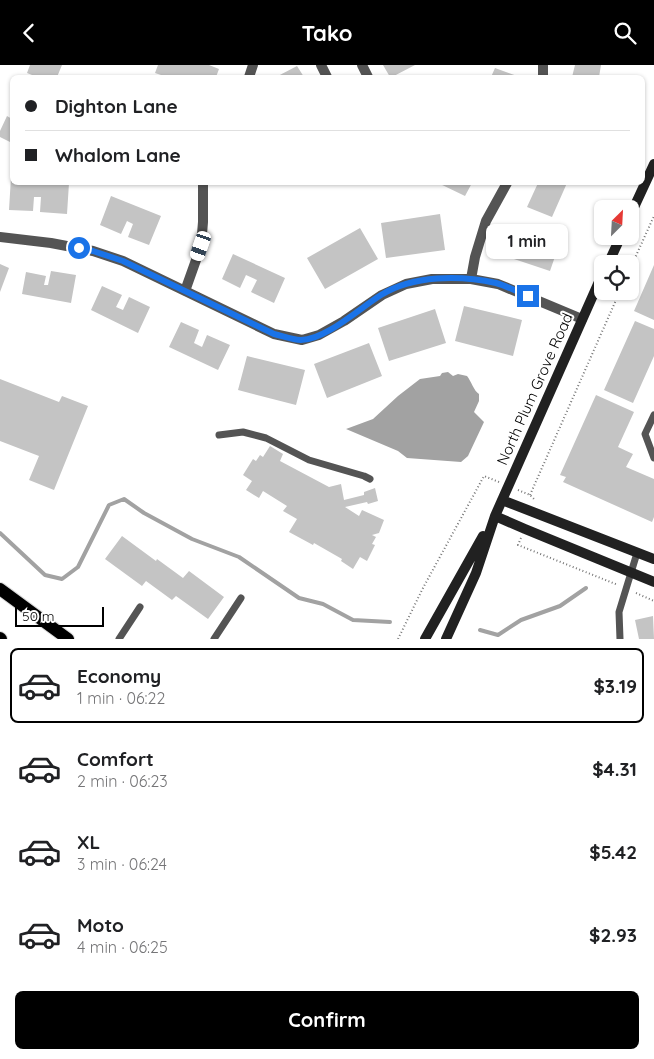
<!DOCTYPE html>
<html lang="en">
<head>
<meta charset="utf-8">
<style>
  :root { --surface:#fff; --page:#f6f6f6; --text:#202124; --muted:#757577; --line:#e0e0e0; --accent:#000 }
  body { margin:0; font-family:Quicksand,sans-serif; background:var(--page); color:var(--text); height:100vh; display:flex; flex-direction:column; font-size:19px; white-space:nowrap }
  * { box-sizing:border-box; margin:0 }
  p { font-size:16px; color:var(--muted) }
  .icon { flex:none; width:28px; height:28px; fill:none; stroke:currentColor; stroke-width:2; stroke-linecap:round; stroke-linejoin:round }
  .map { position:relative; height:574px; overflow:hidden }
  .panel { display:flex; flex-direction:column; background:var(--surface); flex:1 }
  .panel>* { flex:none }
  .banner { position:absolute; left:10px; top:10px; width:635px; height:110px; border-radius:8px; box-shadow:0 1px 4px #0004; display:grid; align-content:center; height:110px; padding:0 15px; background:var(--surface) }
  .needle { width:32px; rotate:24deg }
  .buttons { position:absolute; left:594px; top:135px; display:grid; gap:10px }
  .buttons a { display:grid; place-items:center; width:45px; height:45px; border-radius:8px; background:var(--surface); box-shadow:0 1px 4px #0004; font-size:25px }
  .scale { position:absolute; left:15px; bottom:12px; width:89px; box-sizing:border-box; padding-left:5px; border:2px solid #000; border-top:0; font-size:14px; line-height:18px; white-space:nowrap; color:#000; -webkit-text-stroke:4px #fff; paint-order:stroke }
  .end { position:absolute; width:22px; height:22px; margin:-11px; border:6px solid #1a73e8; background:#fff; box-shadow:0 0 0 2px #fff }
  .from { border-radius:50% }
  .bubble { position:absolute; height:35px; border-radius:8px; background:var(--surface); box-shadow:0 1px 4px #0004; font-size:16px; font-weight:700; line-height:35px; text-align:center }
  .car { position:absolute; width:15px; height:30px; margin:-15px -8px; border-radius:6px; box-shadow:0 0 4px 1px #0007; background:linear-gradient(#fff 24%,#345 0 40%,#fff 0 76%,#345 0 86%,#fff 0) }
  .banner b { display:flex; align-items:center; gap:18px; height:48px; font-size:19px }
  .banner b+b { border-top:1px solid var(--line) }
  .banner i { width:12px; height:12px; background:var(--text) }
  ul { padding:9px 0 0; list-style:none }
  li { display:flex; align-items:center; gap:15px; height:75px; margin:0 10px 8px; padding:0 5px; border:2px solid transparent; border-radius:8px }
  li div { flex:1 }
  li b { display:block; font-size:19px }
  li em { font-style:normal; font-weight:700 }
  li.active { border-color:var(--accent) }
  li>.icon { width:45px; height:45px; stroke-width:1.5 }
  .cta { display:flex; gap:10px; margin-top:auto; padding:10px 15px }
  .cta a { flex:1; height:58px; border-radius:8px; background:var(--accent); color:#fff; font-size:20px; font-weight:700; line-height:58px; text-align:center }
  header { display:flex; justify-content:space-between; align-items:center; height:65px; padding:0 15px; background:var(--accent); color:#fff; font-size:22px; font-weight:700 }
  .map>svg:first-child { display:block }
</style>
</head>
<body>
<header><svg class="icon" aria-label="back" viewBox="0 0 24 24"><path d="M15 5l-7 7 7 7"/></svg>Tako<svg class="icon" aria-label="search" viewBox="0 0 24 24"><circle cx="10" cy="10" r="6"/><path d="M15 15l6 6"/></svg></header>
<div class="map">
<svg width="654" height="574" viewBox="0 0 654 574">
  <rect width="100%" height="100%" fill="#fff"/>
  <path fill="#a2a2a2" d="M 448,307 L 453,311 L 458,309 L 467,311 C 471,316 474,326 479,329 L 479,336 L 474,347 L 484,357 L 468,391 L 461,397 L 407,393 L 398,386 L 346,364 L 373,354 L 398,331 L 420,314 L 440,311 L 442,308 Z"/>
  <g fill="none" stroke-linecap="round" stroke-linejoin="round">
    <path stroke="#a2a2a2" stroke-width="4" d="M 0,468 L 45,510 L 62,514 L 78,502 L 109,440 L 124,434 L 144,448 L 192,474 L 239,492 L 299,533 L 323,539 L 353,555 L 390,557
      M 480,565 L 498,570 L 521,555 L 560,541 L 586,523"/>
  </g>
  <path fill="#c4c4c4" d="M 30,0 L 62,0 L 57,12 L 37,12 L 27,8 Z
    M 158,0 L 209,0 L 219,4 L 216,12 L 167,12 L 155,8 Z
    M 383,0 L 415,0 L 392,12 L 390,12 Z
    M 575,0 L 601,0 L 599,12 L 572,12 Z
    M 297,1 L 304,12 L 276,12 Z
    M 495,3 L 520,12 L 491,12 Z
    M 7,51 L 12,54 L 12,78 L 0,72 L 0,66 Z
    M 11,112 L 12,112 L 12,118 L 69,118 L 67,149 L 40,147 L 41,132 L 34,132 L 33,146 L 9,145 Z
    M 438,118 L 472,118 L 465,131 Z
    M 538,118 L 567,118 L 552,152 L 527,142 Z
    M 111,131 L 161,151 L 149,180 L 128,172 L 133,159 L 127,156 L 121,169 L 100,160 Z
    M 440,149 L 445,185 L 386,193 L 381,158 Z
    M 360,163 L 378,194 L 325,224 L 307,193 Z
    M 516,166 L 559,180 L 550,206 L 508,192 Z
    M 233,189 L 285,213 L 274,238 L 251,227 L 257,215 L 246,210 L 240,223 L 222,214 Z
    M 0,199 L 9,203 L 0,227 Z
    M 654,200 L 654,255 L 634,246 Z
    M 51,206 L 76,210 L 71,238 L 22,229 L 26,207 L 46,211 L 44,220 L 48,220 Z
    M 102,221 L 122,230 L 116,242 L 123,245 L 129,232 L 150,242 L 138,268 L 91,245 Z
    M 464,241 L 522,255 L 513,291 L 455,276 Z
    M 435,244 L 446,278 L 389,296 L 378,263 Z
    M 635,256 L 654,264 L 654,291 L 633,338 L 604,325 Z
    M 181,257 L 199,265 L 194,278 L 202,282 L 207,270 L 230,280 L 218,305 L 169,282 Z
    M 369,278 L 382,311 L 327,333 L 314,299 Z
    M 247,291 L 305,305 L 296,340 L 238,325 Z
    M 0,314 L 59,337 L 62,331 L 88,341 L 54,425 L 29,415 L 39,391 L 0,376 Z
    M 596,330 L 634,347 L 618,382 L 633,389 L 626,402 L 654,414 L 654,452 L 652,457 L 563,417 L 566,412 L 560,410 Z
    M 270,381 L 283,389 L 280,396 L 329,422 L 341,419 L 344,435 L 364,430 L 364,427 L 375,423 L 378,436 L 368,439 L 367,437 L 345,442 L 359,451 L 362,445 L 384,455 L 379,468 L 372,470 L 376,472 L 372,479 L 375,480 L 367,496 L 360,492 L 353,504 L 341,496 L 342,494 L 314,478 L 313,480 L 289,467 L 297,454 L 283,446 L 287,441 L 263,426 L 259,433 L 246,425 L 252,416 L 243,410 L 253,394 L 256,396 L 260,390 L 263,392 Z
    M 122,471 L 156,496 L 157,494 L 183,513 L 189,506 L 224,532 L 208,554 L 176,531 L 172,535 L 146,516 L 142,521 L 105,494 Z
    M 653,551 L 654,574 L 639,574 L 635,555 Z"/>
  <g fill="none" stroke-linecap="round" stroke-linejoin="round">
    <g stroke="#dbdbdb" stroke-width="14">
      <path id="primary" d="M 0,524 L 68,574
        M 0,573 L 1,574"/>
    </g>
    <path stroke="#767676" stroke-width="2" stroke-dasharray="1 2.5" stroke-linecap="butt" d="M 630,204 L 654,151
      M 518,425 L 530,430 L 535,435
      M 530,430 L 620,226
      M 521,473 L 518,480 L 618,520
      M 636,528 L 654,536
      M 398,574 L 423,523 L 484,411 L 499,417"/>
    <path stroke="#545454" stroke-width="7" d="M 654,350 L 645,369 L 654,393
      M 219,370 L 243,367 L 266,373 L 309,395 L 364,411 L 370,414
      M 119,574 L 140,542
      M 214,574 L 241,533
      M 620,574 L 619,547 L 637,488"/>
    <path stroke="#545454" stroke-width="10" d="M 321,0 L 327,12
      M 362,0 L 368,12
      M 543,0 L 543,12
      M 249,12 L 253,0
      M 0,172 L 51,178 L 93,186 L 123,196 L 274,269 L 302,275 L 319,270 L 344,256 L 382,230 L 406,219 L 432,214 L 471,214 L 498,219 L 582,254
      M 471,214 L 475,192 L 486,156 L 507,118
      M 185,226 L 201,181 L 203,157 L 203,118"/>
    <path stroke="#212121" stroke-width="10" d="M 630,151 L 654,99
      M 608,199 L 621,171
      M 502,435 L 654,494
      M 495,451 L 525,464 L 654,517
      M 425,574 L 483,471
      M 446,574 L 476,508 L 495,451 L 602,210"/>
    <use href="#primary" stroke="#000" stroke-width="12"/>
  </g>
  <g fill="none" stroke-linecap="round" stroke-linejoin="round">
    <path stroke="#1a73e8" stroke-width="6" d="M 79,183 L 93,186 L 123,196 L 274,269 C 283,271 292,275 301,275 C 325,275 360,243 381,230 C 413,210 460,210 496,218 C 507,221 518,227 528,231"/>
  </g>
  <g text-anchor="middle" stroke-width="4" stroke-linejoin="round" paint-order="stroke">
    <g font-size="15" fill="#000" stroke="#fff">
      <text transform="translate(535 324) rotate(-66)" y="5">North Plum Grove Road</text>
    </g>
  </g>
</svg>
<div class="buttons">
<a><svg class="needle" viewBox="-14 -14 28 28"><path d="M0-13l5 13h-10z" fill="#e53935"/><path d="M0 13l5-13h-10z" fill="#757577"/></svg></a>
<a><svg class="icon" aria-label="locate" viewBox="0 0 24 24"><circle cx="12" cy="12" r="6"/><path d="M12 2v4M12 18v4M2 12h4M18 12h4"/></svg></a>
</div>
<div class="scale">50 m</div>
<i class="end from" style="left:79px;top:183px"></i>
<i class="end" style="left:528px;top:231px"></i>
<div class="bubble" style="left:486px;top:159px;width:82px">1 min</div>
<i class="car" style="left:201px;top:181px;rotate:199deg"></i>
<div class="banner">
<b><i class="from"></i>Dighton Lane</b>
<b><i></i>Whalom Lane</b>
</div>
</div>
<section class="panel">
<ul>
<li class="active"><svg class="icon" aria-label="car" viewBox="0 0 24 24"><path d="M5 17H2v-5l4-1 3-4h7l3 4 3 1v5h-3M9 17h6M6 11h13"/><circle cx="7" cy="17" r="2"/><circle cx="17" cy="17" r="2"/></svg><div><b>Economy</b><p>1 min · 06:22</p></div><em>$3.19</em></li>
<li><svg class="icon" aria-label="car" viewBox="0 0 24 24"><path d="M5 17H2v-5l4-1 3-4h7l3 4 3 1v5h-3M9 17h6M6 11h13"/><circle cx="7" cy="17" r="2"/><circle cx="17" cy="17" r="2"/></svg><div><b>Comfort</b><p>2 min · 06:23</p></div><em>$4.31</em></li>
<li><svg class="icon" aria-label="car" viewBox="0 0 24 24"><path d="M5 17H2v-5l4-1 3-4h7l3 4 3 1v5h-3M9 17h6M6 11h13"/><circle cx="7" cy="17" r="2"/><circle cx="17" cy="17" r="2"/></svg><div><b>XL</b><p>3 min · 06:24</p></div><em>$5.42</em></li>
<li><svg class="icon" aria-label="car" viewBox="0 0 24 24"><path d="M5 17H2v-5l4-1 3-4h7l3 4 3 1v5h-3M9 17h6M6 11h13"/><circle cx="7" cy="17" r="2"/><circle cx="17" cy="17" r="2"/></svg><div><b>Moto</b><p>4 min · 06:25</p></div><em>$2.93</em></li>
</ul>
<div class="cta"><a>Confirm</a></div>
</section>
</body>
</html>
